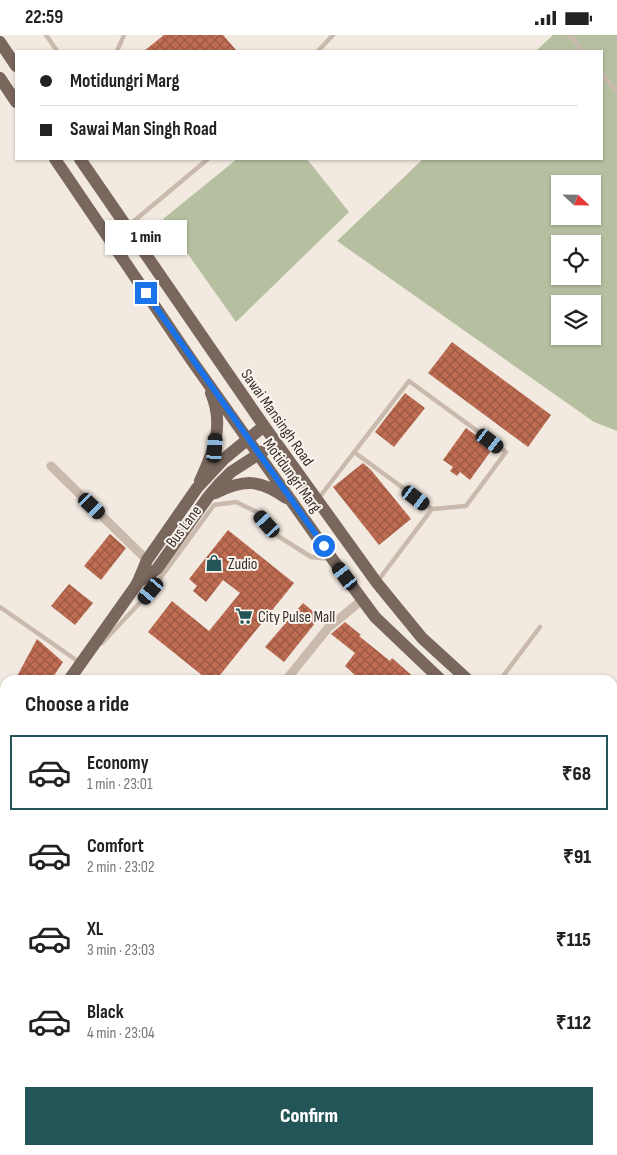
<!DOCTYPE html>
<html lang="en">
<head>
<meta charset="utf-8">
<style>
  :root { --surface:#fff; --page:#f2f2f2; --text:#222; --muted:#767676; --line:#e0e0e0; --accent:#235457 }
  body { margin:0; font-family:"Sofia Sans Condensed",sans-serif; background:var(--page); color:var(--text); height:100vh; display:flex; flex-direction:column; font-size:19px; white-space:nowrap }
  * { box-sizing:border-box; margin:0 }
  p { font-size:16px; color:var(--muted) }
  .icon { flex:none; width:28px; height:28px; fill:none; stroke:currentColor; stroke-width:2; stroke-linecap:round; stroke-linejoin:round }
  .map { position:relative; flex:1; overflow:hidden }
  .side { position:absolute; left:0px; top:640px; width:618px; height:480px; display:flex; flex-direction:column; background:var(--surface); border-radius:15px 15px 0 0; box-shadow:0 1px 4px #0004 }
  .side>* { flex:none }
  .banner { position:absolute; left:15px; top:15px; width:588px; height:110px; border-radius:0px; box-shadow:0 1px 4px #0004; display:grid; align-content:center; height:110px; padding:0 25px; background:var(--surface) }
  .needle { width:32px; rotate:112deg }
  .controls { position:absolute; left:551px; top:140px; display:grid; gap:10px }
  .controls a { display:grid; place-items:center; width:50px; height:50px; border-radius:0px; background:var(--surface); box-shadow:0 1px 4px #0004; font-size:25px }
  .end { position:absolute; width:22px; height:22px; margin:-11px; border:6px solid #1a73e8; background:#fff; box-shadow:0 0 0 2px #fff }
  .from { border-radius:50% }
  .bubble { position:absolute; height:35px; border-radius:0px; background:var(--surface); box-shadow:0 1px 4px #0004; font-size:16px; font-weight:800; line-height:35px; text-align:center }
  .car { position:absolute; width:15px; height:30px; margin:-15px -8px; border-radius:6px; box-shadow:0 0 4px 1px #0007; background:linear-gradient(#222 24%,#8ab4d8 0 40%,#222 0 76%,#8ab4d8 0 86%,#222 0) }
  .banner b { display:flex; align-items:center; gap:18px; height:48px; font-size:19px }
  .banner b+b { border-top:1px solid var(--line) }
  .banner i { width:12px; height:12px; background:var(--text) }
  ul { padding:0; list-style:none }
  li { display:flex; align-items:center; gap:15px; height:75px; margin:0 10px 8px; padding:0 15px; border:2px solid transparent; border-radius:0px }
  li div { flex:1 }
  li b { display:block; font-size:19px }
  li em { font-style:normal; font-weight:800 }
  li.active { border-color:var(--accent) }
  li>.icon { width:45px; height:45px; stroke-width:1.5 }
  h2 { padding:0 25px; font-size:22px; line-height:60px }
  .cta { display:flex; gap:10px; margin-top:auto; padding:10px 25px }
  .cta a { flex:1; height:58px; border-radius:0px; background:var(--accent); color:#fff; font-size:20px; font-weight:800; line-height:58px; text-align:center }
  .status { display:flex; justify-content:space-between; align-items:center; height:35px; padding:0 25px; background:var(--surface); direction:ltr }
  .status svg { height:14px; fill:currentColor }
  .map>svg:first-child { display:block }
</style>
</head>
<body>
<div class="status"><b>22:59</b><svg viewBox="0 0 49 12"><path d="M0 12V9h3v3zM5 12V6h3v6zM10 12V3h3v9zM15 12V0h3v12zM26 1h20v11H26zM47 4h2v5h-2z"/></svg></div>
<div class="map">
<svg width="617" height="1120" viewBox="0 0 617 1120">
  <defs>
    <pattern id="park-dots" width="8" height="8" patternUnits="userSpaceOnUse" patternTransform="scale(1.25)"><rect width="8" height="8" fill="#b6c0a1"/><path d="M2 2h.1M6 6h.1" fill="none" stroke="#959c83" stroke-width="1.8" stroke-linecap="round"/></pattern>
    <pattern id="building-cross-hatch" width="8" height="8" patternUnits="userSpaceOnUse" patternTransform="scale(1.25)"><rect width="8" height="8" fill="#be6c52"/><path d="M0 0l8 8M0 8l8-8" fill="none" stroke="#9b5944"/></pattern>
  </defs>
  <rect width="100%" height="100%" fill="#f2eae0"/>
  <path fill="#b6c0a1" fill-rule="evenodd" d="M 553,0 L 617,0 L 617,396 L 594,387 L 337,206 L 423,124 L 601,124 L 601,16 L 536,16 ZM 560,149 L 592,149 L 592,181 L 560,181 ZM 560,209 L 592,209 L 592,241 L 560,241 ZM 560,269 L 592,269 L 592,301 L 560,301 Z
    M 237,124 L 307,124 L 349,177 L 236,287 L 163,184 Z"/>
  <path fill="url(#park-dots)" d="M 617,663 L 617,745 L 613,742 L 612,668 Z"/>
  <path fill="url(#building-cross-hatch)" d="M 164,0 L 223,0 L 237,16 L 144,16 Z
    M 452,307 L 551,380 L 528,412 L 428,338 Z
    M 405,358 L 425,373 L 394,412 L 375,397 Z
    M 466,393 L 493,413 L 470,445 L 460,437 L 457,441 L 450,436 L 453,432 L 443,425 Z
    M 363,428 L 371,435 L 411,484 L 379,510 L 333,452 Z
    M 228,495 L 294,548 L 216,645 L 208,645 L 148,597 L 172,566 L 209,596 L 240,558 L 223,545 L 206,567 L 193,556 L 197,551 L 189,544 Z
    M 110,499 L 126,513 L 101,545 L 84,531 Z
    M 69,549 L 93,568 L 75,590 L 51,571 Z
    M 303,568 L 320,582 L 284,627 L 265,612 Z
    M 345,587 L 361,600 L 359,601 L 390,626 L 392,623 L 417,645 L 355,645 L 357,642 L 345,631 L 355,618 L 331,599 Z
    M 37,604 L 63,627 L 51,645 L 15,645 Z"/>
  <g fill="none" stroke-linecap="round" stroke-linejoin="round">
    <path stroke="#cabaad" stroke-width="4.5" d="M 46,0 L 57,16
      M 569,0 L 583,16
      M 117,16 L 124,0
      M 318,16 L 333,0
      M 601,38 L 617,57
      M 128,191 L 208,124
      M 354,417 L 432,474
      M 318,464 L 409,346 L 506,417 L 466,471 L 432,474 L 377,547
      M 0,572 L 79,627
      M 102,608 L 151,556 L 214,470 L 236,467 L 257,477 L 278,501 L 311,522 L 329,524
      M 500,645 L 540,592
      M 612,661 L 617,656
      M 1,961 L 5,971
      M 189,1115 L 196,1120
      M 334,1120 L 337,1115"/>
    <path stroke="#cabaad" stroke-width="9" d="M 51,431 L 147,525
      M 286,645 L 328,593 L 362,565
      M 0,782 L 5,784
      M 612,854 L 617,848
      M 548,1115 L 552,1120
      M 204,1120 L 207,1115"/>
    <path stroke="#79665d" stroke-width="12" d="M 0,7 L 16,31
      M 0,43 L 16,67
      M 55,124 L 190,323 L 336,529 L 375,582 L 441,645
      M 80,124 L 264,391 L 377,548 L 422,603 L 468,645
      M 200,446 C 213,418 225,390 211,358
      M 215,458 C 244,444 260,444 286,463
      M 137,548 L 157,534 L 208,462 L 220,448 L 231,437 L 276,408
      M 69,645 L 137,549 L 147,525 L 197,453 L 225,423 L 264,391
      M 0,755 L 5,747
      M 612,769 L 617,773
      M 612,787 L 617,791
      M 0,924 L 5,927
      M 0,956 L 5,960
      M 233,1115 L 240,1120
      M 278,1115 L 284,1120"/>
  </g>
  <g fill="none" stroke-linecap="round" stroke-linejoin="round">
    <path stroke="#1a73e8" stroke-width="6" d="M 146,258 L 324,511"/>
  </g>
  <defs>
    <g id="shop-bare" transform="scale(1.35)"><path d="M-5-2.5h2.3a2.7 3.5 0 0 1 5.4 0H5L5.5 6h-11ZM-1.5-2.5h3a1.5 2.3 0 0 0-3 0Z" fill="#235457" stroke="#f9f4ed" stroke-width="2.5" paint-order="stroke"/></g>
    <g id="supermarket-bare" transform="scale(1.35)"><path d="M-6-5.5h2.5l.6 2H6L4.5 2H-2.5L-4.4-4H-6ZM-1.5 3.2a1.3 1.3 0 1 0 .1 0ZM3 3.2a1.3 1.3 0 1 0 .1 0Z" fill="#235457" stroke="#f9f4ed" stroke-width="2.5" paint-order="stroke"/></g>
  </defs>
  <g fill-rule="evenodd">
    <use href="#shop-bare" x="214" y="528"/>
    <use href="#supermarket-bare" x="244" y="581"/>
  </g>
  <g text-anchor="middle" stroke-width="4" stroke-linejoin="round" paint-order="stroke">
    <g font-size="16" fill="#382f2b" stroke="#f9f4ed">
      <text transform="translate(278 382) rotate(55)" y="6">Sawai Mansingh Road</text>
      <text transform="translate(293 440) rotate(54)" y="6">Motidungri Marg</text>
      <text transform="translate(183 491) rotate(-53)" y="6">Bus Lane</text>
    </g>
    <g font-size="16" fill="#382f2b" stroke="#f9f4ed" text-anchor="start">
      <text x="228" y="534">Zudio</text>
      <text x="258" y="587">City Pulse Mall</text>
    </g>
  </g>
</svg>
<div class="controls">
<a><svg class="needle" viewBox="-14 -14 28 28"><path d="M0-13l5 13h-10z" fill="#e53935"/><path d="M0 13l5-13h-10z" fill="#767676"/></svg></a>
<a><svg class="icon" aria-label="locate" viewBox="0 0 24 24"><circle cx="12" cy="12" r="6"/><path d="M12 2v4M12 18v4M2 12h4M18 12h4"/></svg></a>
<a><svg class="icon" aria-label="layers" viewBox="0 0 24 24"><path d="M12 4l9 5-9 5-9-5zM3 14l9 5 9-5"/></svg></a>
</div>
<i class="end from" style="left:324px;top:511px"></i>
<i class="end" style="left:146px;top:258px"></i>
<div class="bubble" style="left:105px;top:185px;width:82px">1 min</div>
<i class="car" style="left:490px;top:406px;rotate:127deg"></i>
<i class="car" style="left:215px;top:413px;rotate:4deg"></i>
<i class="car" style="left:416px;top:463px;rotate:127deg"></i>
<i class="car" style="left:92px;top:471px;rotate:134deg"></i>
<i class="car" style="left:267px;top:489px;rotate:318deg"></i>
<i class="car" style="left:345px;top:541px;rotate:323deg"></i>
<i class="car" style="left:151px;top:556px;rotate:220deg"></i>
<div class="banner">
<b><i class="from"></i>Motidungri Marg</b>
<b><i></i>Sawai Man Singh Road</b>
</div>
<section class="side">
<h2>Choose a ride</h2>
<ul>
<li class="active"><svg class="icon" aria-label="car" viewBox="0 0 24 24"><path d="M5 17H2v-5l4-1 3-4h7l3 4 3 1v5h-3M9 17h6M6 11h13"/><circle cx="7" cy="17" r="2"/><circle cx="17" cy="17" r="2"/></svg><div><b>Economy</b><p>1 min · 23:01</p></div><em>₹68</em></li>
<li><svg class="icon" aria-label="car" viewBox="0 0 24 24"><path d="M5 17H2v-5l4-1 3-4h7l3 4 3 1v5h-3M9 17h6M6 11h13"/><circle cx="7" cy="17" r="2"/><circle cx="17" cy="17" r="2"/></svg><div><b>Comfort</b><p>2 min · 23:02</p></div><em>₹91</em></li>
<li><svg class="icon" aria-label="car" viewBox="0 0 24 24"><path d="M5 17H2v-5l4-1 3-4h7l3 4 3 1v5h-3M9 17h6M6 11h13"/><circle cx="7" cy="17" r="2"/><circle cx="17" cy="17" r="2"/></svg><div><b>XL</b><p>3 min · 23:03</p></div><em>₹115</em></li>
<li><svg class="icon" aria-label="car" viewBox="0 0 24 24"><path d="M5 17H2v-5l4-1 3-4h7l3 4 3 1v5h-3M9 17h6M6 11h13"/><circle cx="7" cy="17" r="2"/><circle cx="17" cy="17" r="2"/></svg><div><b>Black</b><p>4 min · 23:04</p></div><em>₹112</em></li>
</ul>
<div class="cta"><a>Confirm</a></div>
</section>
</div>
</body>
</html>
